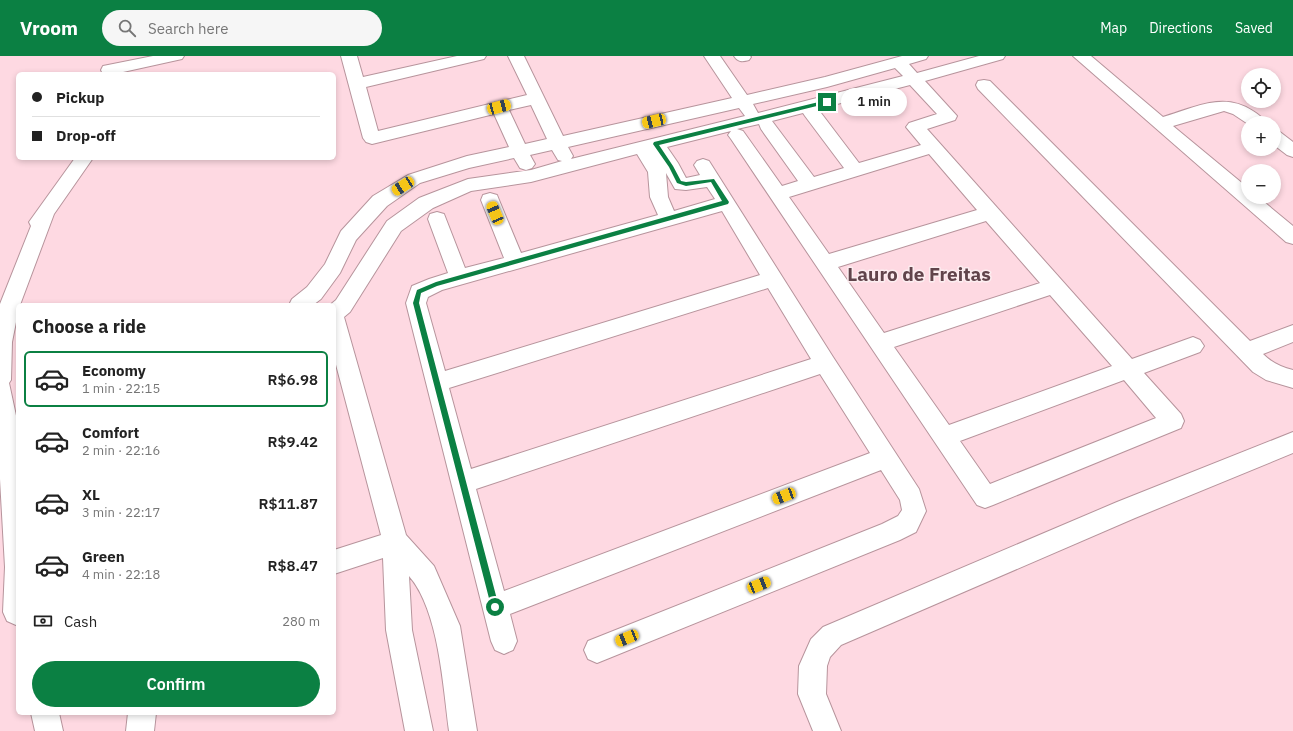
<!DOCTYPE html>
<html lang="en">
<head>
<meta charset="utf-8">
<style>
  :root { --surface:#fff; --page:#f6f6f6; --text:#222; --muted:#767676; --line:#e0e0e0; --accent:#0b8043 }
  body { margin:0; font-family:"IBM Plex Sans",sans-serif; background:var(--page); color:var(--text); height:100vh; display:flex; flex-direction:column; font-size:15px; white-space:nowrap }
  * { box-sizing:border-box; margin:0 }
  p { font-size:13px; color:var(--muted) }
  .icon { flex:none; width:22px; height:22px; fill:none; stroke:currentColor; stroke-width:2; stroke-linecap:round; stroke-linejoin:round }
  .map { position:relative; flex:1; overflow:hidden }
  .details { position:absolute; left:16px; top:247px; width:320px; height:412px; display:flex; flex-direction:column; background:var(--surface); border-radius:6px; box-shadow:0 2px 6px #0003 }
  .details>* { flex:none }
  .hud { position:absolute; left:16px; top:16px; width:320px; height:88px; border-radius:6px; box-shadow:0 2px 6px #0003; display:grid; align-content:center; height:88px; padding:0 16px; background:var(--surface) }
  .tools { position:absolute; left:1241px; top:12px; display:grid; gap:8px }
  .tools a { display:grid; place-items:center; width:40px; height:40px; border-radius:50%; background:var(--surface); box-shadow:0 2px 6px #0003; font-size:20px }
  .end { position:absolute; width:18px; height:18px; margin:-9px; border:5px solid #0b8043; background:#fff; box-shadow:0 0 0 2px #fff }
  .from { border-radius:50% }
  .bubble { position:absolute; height:28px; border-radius:14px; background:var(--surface); box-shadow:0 2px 6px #0003; font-size:13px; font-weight:600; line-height:28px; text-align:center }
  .car { position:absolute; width:12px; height:24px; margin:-12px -6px; border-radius:5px; box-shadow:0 0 3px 1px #0007; background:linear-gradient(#f5c518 24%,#345 0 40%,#f5c518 0 76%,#345 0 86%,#f5c518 0) }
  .hud b { display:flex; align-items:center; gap:14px; height:38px; font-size:15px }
  .hud b+b { border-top:1px solid var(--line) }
  .hud i { width:10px; height:10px; background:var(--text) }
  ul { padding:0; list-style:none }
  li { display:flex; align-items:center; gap:12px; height:56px; margin:0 8px 6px; padding:0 8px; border:2px solid transparent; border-radius:6px }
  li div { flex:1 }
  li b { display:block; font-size:15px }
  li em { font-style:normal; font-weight:600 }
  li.current { border-color:var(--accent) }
  li>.icon { width:36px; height:36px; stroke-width:1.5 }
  h2 { padding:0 16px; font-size:18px; line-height:48px }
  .pay { display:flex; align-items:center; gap:10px; height:44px; padding:0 16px; font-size:15px }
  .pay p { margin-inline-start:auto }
  .primary-button { display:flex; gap:8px; margin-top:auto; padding:8px 16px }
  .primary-button a { flex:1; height:46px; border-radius:24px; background:var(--accent); color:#fff; font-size:16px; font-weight:600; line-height:46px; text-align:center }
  header { display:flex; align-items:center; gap:24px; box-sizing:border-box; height:56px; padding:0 20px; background:var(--accent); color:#fff }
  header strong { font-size:19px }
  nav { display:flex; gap:22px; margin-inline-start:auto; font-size:14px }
  .search { width:280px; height:36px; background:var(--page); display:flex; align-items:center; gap:10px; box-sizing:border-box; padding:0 14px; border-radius:22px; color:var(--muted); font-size:15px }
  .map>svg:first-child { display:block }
</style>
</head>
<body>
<header>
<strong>Vroom</strong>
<div class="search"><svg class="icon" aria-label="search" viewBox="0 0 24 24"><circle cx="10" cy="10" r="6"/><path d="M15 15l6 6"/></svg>Search here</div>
<nav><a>Map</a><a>Directions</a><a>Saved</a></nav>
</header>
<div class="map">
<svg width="1293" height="675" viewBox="0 0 1293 675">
  <rect width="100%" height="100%" fill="#fed9e2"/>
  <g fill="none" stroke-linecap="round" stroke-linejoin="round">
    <g stroke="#b7949c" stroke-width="2">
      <path id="minor" d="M 153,0 L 184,0 L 182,3 L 114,18 L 103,18 L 101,14 L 103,10 Z
        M 341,0 L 357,0 L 363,21 L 457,0 L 486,0 L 484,3 L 366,31 L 378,75 L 527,39 L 508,0 L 524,0 L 563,80 L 732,42 L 704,0 L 720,0 L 747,39 L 825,21 L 902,0 L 928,0 L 926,3 L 909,8 L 917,17 L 979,0 L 1005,0 L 1003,3 L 925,25 L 957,60 L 955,64 L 927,73 L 1132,303 L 1193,281 L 1200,284 L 1204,290 L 1200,296 L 1144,317 L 1181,358 L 1184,365 L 1181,372 L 993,449 L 985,452 L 977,449 L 731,83 L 728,79 L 731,75 L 735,74 L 667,91 L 678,107 L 686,122 L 700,119 L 694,109 L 697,105 L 703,103 L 709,105 L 833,301 L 919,433 L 926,455 L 916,476 L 900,484 L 597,607 L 588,603 L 584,594 L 588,585 L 882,468 L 898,460 L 902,454 L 900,444 L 881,414 L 510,558 L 517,585 L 513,594 L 504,598 L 495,594 L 491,585 L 406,247 L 412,230 L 429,223 L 448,217 L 428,163 L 430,158 L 437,156 L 444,158 L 465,212 L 504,202 L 481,144 L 483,139 L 490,137 L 497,139 L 499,144 L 521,197 L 658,159 L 650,141 L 648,116 L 637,98 L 531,126 L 471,135 L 433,152 L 401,175 L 350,256 L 344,261 L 406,479 L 434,510 L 460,570 L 477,675 L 449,675 C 443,631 439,554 409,520 L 412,574 L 433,675 L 405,675 L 386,574 L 383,502 L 334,518 L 334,494 L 381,479 L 334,301 L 334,249 L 330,249 L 336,244 L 387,165 L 419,142 L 468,123 L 531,114 L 562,105 L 558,104 L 552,94 L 530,99 L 535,108 L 532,112 L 526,114 L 520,112 L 514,102 L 469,112 L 420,127 L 387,150 L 356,184 L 340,217 L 321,243 L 313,249 L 289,249 L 292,243 L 307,231 L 325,208 L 341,175 L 373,140 L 408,119 L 467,100 L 509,91 L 494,58 L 372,88 L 366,86 L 363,82 ZM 895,12 L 903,20 L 758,57 L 753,48 L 827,31 ZM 910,29 L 937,58 L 909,67 L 906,71 L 921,89 L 859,107 L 818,53 ZM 531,49 L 547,83 L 525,88 L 509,54 ZM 739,52 L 745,60 L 571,103 L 573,100 L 568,91 ZM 803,57 L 805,60 L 844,112 L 814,121 L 772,65 ZM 759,68 L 761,73 L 798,125 L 782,130 L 743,75 L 737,73 ZM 929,98 L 977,154 L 829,198 L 789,141 ZM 666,117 L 675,133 L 686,134 L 707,131 L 715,143 L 674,155 L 668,141 ZM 722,155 L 760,219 L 445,315 L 426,247 L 428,241 L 442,234 ZM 986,165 L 1040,227 L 884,277 L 838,211 ZM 768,232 L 811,303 L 471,413 L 449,332 ZM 1050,239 L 1112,310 L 949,369 L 894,291 ZM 820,318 L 870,397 L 504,535 L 476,433 ZM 1124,324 L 1156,362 L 990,428 L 960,385 Z
        M 734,0 L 750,0 L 751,1 L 749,4 C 742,6 738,6 734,0 Z
        M 1073,0 L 1091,0 L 1163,61 C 1193,52 1224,35 1253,55 C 1258,58 1263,62 1266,67 L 1248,68 L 1233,58 L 1224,55 L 1173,70 L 1248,132 L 1248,141 L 1258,141 L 1293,170 L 1293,188 L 1286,186 Z
        M 984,24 L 990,25 L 1250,285 L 1293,269 L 1293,286 L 1263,298 C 1272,307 1281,311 1293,314 L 1293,332 L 1266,324 L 1253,316 L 978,33 L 976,29 L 978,25 Z
        M 1274,74 L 1280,76 L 1293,86 L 1293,101 L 1287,99 L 1274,89 Z
        M 75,102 L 93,102 L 54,158 L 20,249 L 18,249 L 18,256 L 12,286 L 11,324 L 9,327 L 18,369 L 18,568 L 16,569 L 7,565 L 3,556 L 5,511 L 0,423 L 0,248 L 31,170 L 29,166 Z
        M 1293,376 L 1293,397 L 1135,462 L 841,589 L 830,601 L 827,610 L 826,638 L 841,675 L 813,675 L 798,638 L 799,610 L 811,583 L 823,571 L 1117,446 Z
        M 31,657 L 59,657 L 63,675 L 35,675 Z
        M 128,657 L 156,657 L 154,675 L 126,675 Z"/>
    </g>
    <use href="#minor" fill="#fff" fill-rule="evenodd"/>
  </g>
  <path fill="#0b8043" d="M 827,44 L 829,45 L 829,47 L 659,89 L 673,110 L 681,125 L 686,126 L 714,123 L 729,146 L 728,148 L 437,230 L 421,237 L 419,247 L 499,551 L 495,555 L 492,554 L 413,247 L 417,234 L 436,226 L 722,145 L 711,126 L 686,130 L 677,127 L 669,111 L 653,88 L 654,86 Z"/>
  <g text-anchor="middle" stroke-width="3" stroke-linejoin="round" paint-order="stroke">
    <g font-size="19" font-weight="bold" fill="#61444b" stroke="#fcedf0">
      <text x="919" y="225">Lauro de Freitas</text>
    </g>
  </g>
</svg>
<div class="tools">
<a><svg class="icon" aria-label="locate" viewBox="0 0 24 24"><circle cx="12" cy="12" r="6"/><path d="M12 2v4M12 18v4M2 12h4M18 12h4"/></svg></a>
<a>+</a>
<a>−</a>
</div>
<i class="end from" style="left:495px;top:551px"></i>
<i class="end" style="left:827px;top:46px"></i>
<div class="bubble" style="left:841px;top:32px;width:66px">1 min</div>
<i class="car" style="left:499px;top:51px;rotate:75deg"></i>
<i class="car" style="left:654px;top:65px;rotate:257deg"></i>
<i class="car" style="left:403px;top:130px;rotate:237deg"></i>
<i class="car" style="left:495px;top:157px;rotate:337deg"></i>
<i class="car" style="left:784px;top:440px;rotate:249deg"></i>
<i class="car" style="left:759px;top:529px;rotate:68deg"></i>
<i class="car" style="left:627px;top:582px;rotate:248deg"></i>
<div class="hud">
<b><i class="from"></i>Pickup</b>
<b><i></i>Drop-off</b>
</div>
<section class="details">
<h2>Choose a ride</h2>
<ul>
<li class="current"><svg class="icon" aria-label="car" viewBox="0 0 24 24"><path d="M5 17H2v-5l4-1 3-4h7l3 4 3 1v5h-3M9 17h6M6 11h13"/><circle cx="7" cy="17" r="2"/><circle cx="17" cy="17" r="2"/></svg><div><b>Economy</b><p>1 min · 22:15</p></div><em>R$6.98</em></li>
<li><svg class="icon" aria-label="car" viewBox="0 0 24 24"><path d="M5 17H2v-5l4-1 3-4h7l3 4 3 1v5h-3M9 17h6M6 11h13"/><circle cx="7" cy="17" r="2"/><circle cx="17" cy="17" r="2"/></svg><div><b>Comfort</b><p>2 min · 22:16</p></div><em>R$9.42</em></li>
<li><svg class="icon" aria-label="car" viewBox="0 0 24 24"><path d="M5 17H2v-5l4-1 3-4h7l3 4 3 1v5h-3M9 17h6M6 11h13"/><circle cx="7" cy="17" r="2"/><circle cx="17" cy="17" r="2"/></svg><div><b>XL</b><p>3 min · 22:17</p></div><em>R$11.87</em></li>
<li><svg class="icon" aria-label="car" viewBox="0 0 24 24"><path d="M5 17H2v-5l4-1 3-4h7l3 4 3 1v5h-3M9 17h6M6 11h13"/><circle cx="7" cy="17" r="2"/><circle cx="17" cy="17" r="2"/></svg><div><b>Green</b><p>4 min · 22:18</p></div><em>R$8.47</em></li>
</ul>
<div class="pay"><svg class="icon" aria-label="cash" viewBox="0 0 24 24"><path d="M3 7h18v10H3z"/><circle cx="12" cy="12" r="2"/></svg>Cash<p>280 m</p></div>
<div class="primary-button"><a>Confirm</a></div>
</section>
</div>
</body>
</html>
